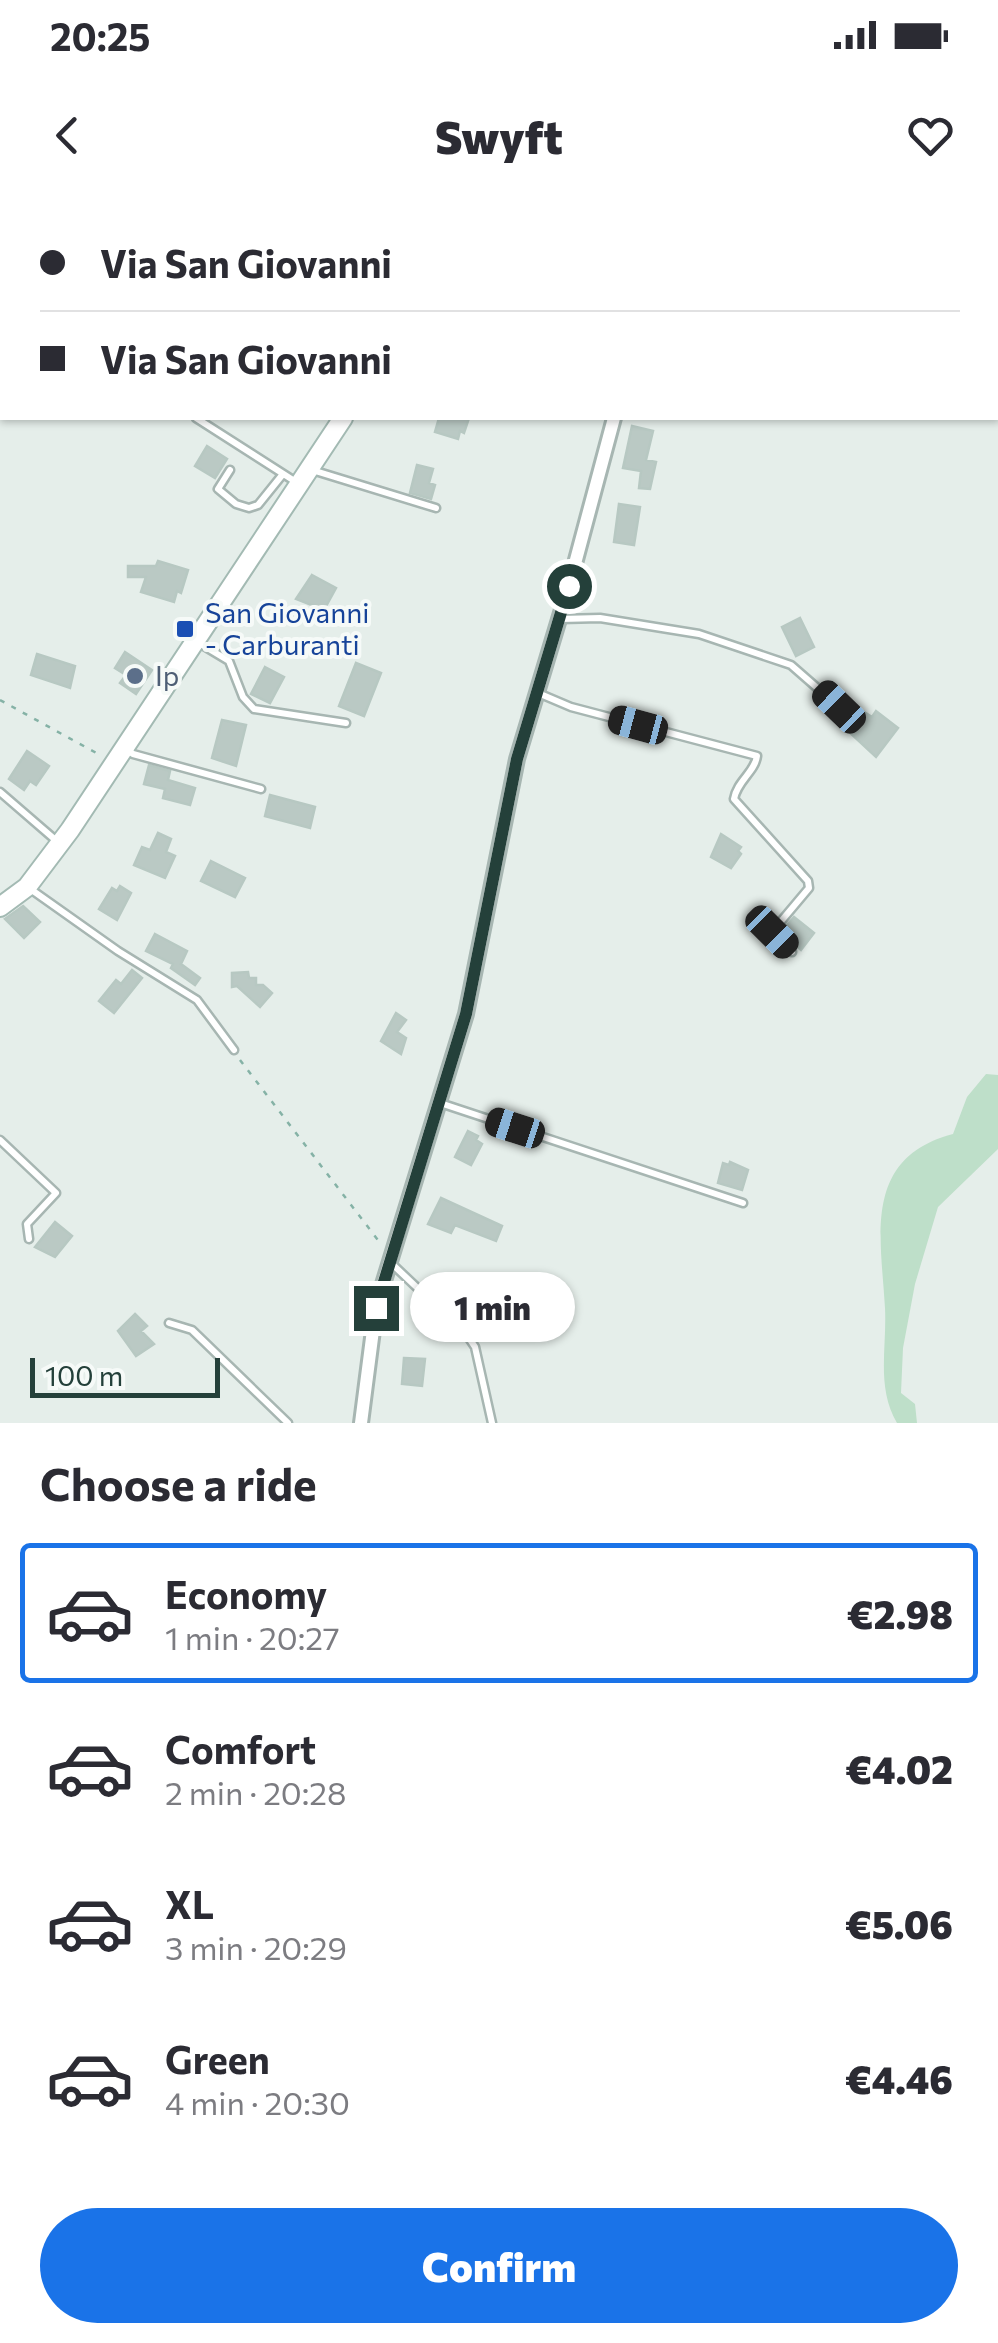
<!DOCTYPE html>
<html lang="en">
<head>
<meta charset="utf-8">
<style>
  :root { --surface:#fff; --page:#f7f7f7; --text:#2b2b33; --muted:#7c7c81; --line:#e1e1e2; --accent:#1a73e8 }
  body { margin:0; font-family:Commissioner,sans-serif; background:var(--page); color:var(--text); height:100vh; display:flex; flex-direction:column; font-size:38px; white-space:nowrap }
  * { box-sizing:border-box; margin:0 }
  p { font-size:32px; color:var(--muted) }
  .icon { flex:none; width:55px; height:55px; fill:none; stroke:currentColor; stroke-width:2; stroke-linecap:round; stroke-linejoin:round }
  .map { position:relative; height:1223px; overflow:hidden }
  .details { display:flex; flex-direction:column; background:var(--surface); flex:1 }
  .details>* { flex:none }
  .top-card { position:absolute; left:0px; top:0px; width:1000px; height:220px; box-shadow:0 2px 8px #0004; display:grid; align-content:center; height:220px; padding:0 40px; background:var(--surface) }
  .scale { position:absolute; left:30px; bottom:25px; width:190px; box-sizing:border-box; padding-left:10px; border:5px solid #24403a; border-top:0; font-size:28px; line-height:35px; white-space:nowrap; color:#24403a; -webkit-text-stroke:8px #f6faf8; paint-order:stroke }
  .end { position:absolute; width:45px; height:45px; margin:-22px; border:12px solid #24403a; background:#fff; box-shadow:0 0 0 5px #fff }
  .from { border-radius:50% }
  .bubble { position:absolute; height:70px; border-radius:35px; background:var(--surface); box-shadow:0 2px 8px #0004; font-size:32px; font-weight:800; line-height:70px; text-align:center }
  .car { position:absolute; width:30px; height:60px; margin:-30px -15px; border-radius:12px; box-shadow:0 0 8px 2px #0007; background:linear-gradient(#222 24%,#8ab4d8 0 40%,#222 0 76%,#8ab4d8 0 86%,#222 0) }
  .top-card b { display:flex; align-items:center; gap:35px; height:95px; font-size:38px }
  .top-card b+b { border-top:2px solid var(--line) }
  .top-card i { width:25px; height:25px; background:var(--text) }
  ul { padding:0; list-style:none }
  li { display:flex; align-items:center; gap:30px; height:140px; margin:0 20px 15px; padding:0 20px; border:5px solid transparent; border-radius:10px }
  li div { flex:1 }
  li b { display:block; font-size:38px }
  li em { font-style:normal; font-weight:800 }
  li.selected { border-color:var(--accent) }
  li>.icon { width:90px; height:90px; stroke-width:1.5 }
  h2 { padding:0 40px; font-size:45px; line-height:120px }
  .cta { display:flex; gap:20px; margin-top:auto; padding:20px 40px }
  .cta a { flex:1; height:115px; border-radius:60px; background:var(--accent); color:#fff; font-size:40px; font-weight:800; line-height:115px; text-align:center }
  .status { display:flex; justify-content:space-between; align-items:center; height:70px; padding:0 50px; background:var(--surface); direction:ltr }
  .status svg { height:28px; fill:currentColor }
  header { display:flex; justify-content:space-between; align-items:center; height:130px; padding:0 40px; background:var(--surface); font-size:45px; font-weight:800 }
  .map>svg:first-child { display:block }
</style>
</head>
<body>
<div class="status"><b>20:25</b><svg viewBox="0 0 49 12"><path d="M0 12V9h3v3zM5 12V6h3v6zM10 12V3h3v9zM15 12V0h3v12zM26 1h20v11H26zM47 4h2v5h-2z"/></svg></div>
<header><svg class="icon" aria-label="back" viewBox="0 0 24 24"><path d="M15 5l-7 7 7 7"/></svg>Swyft<svg class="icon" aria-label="heart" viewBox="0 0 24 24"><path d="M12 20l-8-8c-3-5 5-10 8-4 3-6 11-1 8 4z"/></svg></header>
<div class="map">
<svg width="998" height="1223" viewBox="0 0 998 1223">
  <rect width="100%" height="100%" fill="#e5eeea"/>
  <path fill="#bedfc9" d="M 986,874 L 998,875 L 998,949 L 938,1007 L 915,1084 L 903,1148 L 901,1193 L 915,1204 L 917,1223 L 897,1223 C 876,1187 887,1148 885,1108 C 881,1037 862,958 953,934 L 967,897 Z"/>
  <path fill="#bac9c4" stroke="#b7c8c2" stroke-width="2.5" d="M 439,218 L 469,218 L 464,233 L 460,231 L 458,239 L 435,232 Z
    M 632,226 L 653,231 L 646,260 L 656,262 L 650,289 L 639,288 L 641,271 L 623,268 Z
    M 207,246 L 227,259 L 215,278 L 195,266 Z
    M 417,265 L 433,269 L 429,283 L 435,285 L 431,299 L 410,293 Z
    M 619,304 L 640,307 L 634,345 L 614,342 Z
    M 158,361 L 188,370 L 181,393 L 177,391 L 174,402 L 141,392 L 146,377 L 128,377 L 128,366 L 156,366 Z
    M 312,375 L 336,388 L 324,410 L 296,399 Z
    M 800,418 L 814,447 L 796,456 L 782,427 Z
    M 125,452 L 152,470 L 136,494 L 120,483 L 126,475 L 115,468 Z
    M 37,454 L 75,466 L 70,488 L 31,475 Z
    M 356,463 L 381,473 L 364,516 L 339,506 Z
    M 265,467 L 284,477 L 270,503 L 251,494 Z
    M 855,506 L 872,517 L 876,511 L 898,528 L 876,557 L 848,531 L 854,517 L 849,514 Z
    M 222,520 L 246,525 L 236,566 L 212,558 Z
    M 27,551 L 49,566 L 36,585 L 30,581 L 24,590 L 9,579 Z
    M 149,565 L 170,571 L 168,580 L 195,588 L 190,605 L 163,598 L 165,589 L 144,584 Z
    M 270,595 L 315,607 L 310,628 L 265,616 Z
    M 158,633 L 171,639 L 166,652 L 175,656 L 165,678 L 134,665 L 142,647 L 150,650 Z
    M 721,634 L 741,647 L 738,651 L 741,654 L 731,668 L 711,657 Z
    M 211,661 L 245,678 L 235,697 L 201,681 Z
    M 120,686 L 131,693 L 117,720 L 99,709 L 112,688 L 117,691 Z
    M 23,706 L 40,722 L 24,738 L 5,719 Z
    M 794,717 L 814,733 L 801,750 L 781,732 Z
    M 155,734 L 187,751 L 181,764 L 200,778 L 195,785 L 171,768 L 173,764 L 146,751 Z
    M 132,770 L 142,778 L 114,813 L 99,801 L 116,780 L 121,784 Z
    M 248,772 L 249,778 L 256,778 L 256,785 L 263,785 L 272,793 L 260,807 L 237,786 L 232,787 L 232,773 Z
    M 396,813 L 406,820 L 397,832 L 406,838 L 401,854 L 381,841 Z
    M 468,931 L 478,936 L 476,940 L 482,944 L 471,965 L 455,957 Z
    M 730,962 L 748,970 L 742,990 L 718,983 L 723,963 L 729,965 Z
    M 441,998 L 502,1026 L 496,1041 L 455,1025 L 451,1033 L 428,1024 Z
    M 55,1022 L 72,1036 L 55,1057 L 35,1047 Z
    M 135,1114 L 147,1126 L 141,1131 L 154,1144 L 136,1156 L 118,1131 Z
    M 404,1158 L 425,1159 L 422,1186 L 402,1184 Z"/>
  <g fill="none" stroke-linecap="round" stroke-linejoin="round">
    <g stroke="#a7b6b2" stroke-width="11">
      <path id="service" d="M 277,0 L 282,2
        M 539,0 L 540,2
        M 196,218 L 296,282
        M 230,270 L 218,289 L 236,304 L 249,308 L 258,305 L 283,274
        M 312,270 L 436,308
        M 561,419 L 600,418 L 699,434 L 791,465 L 839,507
        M 199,443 L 229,461 L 243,497 L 254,509 L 346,523
        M 538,493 L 571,507 L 757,556 C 755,572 737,581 734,599 L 808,681 L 809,688 L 772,732 L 792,752
        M 125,548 L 133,554 L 261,589
        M 0,592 L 59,643
        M 29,688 L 118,751 L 197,800 L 234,850
        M 440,903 L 743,1003
        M 0,940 L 56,993 L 27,1024 L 29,1039
        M 390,1062 L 467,1135 L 475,1147 L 492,1223
        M 169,1123 L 192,1130 L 288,1223"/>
    </g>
    <g stroke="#a7b6b2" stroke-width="18">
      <path id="minor" d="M 667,2 L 667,0
        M 361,1223 L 376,1107 L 466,814 L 517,559 L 569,386 L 614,218"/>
    </g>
    <g stroke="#a3bab3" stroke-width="22">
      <path id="secondary" d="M 483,2 L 485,0
        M 0,707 L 27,687 L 70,630 L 343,218"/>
    </g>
    <path stroke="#85b2a6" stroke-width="2.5" stroke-dasharray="5 8" stroke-linecap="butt" d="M 0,500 L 100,555
      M 240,860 L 381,1044"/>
    <use href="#service" stroke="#fff" stroke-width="6"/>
    <use href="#minor" stroke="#fff" stroke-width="12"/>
    <use href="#secondary" stroke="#fff" stroke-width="18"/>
  </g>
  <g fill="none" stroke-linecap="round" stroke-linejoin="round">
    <path stroke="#24403a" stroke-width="12" d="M 376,1108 L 466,814 L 517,559 L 569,386"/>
  </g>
  <rect fill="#1a4fb4" stroke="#f6faf8" stroke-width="4" x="175" y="419" width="20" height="20" rx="5"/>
  <circle fill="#5c6f8a" stroke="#f6faf8" stroke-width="4" cx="135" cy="476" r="10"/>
  <g text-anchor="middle" stroke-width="8" stroke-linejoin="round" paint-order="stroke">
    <g font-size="28" fill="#164399" stroke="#f6faf8" text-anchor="start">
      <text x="205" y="423">San Giovanni<tspan x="205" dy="32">- Carburanti</tspan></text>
    </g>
    <g font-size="28" fill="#4e5e75" stroke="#f6faf8" text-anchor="start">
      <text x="155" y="486">Ip</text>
    </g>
  </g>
</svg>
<div class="scale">100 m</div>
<i class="end from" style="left:569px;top:386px"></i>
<i class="end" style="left:376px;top:1108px"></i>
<div class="bubble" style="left:410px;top:1072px;width:165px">1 min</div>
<i class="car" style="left:839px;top:507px;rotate:314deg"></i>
<i class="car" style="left:638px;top:525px;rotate:285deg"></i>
<i class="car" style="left:772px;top:732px;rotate:135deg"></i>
<i class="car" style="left:515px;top:928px;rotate:288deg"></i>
<div class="top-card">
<b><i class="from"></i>Via San Giovanni</b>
<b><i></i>Via San Giovanni</b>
</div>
</div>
<section class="details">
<h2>Choose a ride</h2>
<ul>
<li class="selected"><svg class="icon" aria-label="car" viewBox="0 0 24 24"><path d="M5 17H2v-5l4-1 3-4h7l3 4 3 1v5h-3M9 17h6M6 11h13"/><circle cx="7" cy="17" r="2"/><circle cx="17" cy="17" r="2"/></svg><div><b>Economy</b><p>1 min · 20:27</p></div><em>€2.98</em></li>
<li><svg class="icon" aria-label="car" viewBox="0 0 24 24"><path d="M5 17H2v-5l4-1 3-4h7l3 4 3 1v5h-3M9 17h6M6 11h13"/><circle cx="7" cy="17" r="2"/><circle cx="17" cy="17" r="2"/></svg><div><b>Comfort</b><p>2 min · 20:28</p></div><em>€4.02</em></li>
<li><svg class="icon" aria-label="car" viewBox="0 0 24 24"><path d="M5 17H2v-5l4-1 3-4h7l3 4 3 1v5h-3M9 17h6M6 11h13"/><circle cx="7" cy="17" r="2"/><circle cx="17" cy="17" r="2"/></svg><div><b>XL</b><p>3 min · 20:29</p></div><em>€5.06</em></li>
<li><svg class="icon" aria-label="car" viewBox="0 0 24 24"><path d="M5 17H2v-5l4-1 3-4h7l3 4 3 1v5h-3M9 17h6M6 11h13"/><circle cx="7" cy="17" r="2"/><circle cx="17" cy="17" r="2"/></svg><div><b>Green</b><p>4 min · 20:30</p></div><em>€4.46</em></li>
</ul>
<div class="cta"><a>Confirm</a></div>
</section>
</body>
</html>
